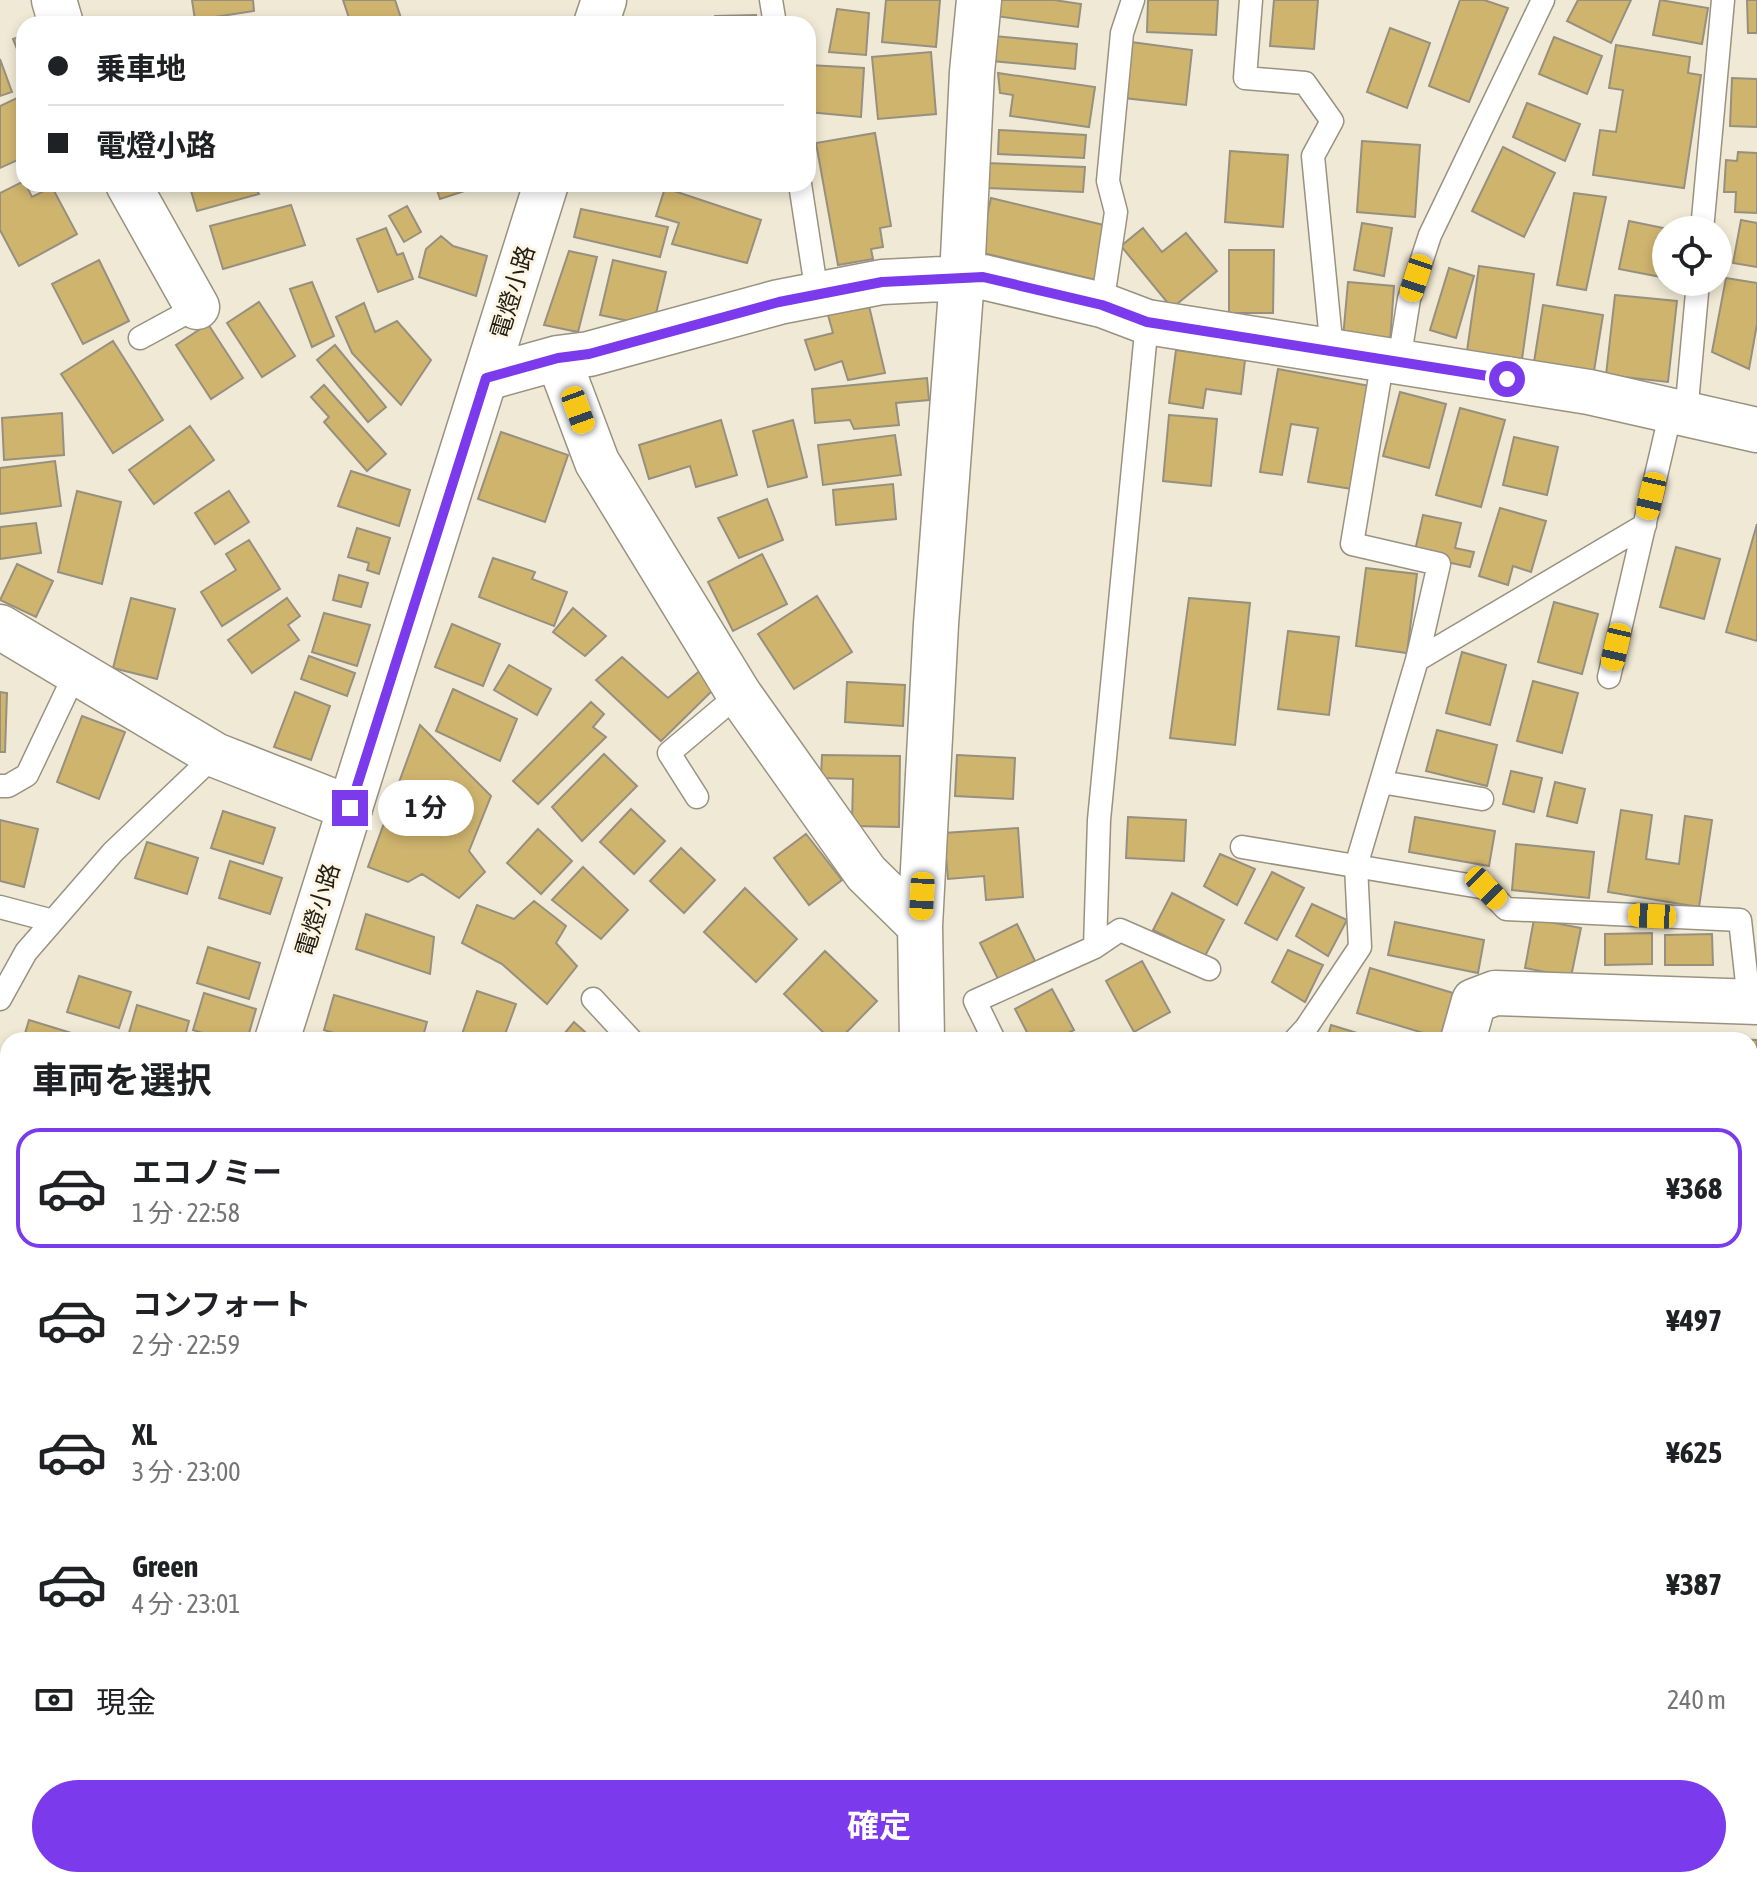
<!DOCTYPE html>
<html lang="ja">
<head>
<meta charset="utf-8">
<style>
  :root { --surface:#fff; --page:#f2f2f2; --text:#202124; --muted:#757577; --line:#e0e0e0; --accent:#7c3aed }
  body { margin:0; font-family:"Asap Condensed","Noto Sans JP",sans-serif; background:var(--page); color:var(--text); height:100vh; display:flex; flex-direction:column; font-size:30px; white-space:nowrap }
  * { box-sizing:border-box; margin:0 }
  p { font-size:26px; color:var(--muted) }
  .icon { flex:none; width:44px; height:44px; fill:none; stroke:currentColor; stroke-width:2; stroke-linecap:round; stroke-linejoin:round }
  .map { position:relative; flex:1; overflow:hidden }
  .panel { position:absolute; left:0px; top:1032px; width:1758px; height:856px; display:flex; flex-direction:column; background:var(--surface); border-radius:24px 24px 0 0; box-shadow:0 4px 12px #0003 }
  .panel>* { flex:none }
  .top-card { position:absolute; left:16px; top:16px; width:800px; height:176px; border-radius:24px; box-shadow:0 4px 12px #0003; display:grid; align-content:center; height:176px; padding:0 32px; background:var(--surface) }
  .tools { position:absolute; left:1652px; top:216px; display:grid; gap:16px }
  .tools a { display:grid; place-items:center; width:80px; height:80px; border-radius:50%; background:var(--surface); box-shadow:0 4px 12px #0003; font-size:40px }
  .end { position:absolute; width:36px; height:36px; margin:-18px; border:10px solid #7c3aed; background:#fff; box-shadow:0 0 0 4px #fff }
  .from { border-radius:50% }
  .bubble { position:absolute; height:56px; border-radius:28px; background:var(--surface); box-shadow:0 4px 12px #0003; font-size:26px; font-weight:700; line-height:56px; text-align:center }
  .car { position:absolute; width:24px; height:48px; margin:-24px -12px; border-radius:10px; box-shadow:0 0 6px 2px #0007; background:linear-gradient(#f5c518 24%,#345 0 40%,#f5c518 0 76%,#345 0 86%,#f5c518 0) }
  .top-card b { display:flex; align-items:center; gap:28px; height:76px; font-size:30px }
  .top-card b+b { border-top:2px solid var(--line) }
  .top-card i { width:20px; height:20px; background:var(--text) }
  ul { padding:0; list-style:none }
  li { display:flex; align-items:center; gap:24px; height:120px; margin:0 16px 12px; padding:0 16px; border:4px solid transparent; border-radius:24px }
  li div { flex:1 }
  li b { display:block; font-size:30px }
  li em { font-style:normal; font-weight:700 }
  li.active { border-color:var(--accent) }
  li>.icon { width:72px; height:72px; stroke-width:1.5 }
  h2 { padding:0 32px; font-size:36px; line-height:96px }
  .pay { display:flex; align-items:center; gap:20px; height:88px; padding:0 32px; font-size:30px }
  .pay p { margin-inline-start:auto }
  .primary-button { display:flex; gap:16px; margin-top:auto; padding:16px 32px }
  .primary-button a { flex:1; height:92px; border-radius:48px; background:var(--accent); color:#fff; font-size:32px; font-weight:700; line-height:92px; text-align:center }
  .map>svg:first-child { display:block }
</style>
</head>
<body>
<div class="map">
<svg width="1757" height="1888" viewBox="0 0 1757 1888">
  <rect width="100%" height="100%" fill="#f0e9d5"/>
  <path fill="#cfb46e" stroke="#97907f" stroke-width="2" d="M 192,0 L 253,0 L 254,11 L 195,20 Z
    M 343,0 L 395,0 L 403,24 L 351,24 Z
    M 886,0 L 940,0 L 936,47 L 882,42 Z
    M 997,0 L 1054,0 L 1081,4 L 1078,27 L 995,16 Z
    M 1148,0 L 1218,0 L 1216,35 L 1147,32 Z
    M 1274,0 L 1318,0 L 1314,49 L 1270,46 Z
    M 1460,0 L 1484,0 L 1508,8 L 1469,102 L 1429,86 Z
    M 1578,0 L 1631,0 L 1611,43 L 1567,21 Z
    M 1660,0 L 1708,8 L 1702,44 L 1653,35 Z
    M 1747,0 L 1757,0 L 1757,33 L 1748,33 Z
    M 837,9 L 869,13 L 866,55 L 829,52 Z
    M 756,15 L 756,24 L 715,24 L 715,16 Z
    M 531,20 L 531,24 L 481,24 L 481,21 Z
    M 1390,28 L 1430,43 L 1407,108 L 1367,92 Z
    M 24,35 L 24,60 L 22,61 L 13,39 Z
    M 994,36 L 1077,44 L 1075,69 L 992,61 Z
    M 1554,37 L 1602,56 L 1587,94 L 1539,74 Z
    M 1131,42 L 1192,50 L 1186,105 L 1124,98 Z
    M 1616,45 L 1690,57 L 1688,73 L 1701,75 L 1684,188 L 1593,175 L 1600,130 L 1616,132 L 1623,90 L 1609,88 Z
    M 931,52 L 936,114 L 878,119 L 872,57 Z
    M 0,59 L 12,92 L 0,96 Z
    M 808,65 L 864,68 L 861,117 L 808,112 Z
    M 998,73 L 1095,87 L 1089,127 L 1010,116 L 1013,95 L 1000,93 Z
    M 1732,78 L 1757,79 L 1757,127 L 1730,126 Z
    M 19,97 L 24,107 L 24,157 L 0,168 L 0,106 Z
    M 1527,103 L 1580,124 L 1565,161 L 1513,137 Z
    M 999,130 L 1086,135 L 1084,158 L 998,154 Z
    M 875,133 L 891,226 L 880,228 L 883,247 L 871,249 L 873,259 L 838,265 L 816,143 Z
    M 1362,141 L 1420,145 L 1415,217 L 1357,212 Z
    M 1503,147 L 1555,173 L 1524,237 L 1472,211 Z
    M 1230,151 L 1288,155 L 1283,227 L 1225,222 Z
    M 1738,152 L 1757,153 L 1757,213 L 1735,212 L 1736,192 L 1724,192 L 1726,160 L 1737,161 Z
    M 986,163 L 1085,167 L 1083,192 L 986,188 Z
    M 24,181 L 32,197 L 52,187 L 77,234 L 19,266 L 0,230 L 0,193 Z
    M 189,184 L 253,184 L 259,194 L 197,211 Z
    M 435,184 L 486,184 L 440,199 Z
    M 665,188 L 761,220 L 747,263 L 672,244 L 679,223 L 656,216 Z
    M 1574,193 L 1606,197 L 1586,290 L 1557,285 Z
    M 991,198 L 1108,226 L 1096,280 L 979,252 Z
    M 291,205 L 305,245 L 223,269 L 210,226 Z
    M 407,206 L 421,232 L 404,242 L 389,216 Z
    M 581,209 L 668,227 L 660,257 L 574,237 Z
    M 1741,220 L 1757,223 L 1757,267 L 1733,263 Z
    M 1629,221 L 1673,230 L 1666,230 L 1666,278 L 1619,269 Z
    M 1362,223 L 1392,228 L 1384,276 L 1354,270 Z
    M 386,228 L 397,255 L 403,253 L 413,279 L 378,292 L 357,239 Z
    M 1143,228 L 1162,252 L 1186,233 L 1217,271 L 1172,308 L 1121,246 Z
    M 441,236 L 453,246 L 487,256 L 476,296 L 419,277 L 426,249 Z
    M 1229,250 L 1274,250 L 1273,313 L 1229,313 Z
    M 569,251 L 597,257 L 578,332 L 544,325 Z
    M 99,260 L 129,321 L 83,344 L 52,284 Z
    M 613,260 L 666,272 L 653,326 L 600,315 Z
    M 1479,266 L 1534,274 L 1522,359 L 1467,351 Z
    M 1449,268 L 1474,276 L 1456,338 L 1430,330 Z
    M 1726,278 L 1757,283 L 1757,324 L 1749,369 L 1712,352 Z
    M 312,282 L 334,336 L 312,347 L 290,289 Z
    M 1348,282 L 1394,286 L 1390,342 L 1343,338 Z
    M 1615,295 L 1677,301 L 1668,382 L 1606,375 Z
    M 259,302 L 295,356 L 262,377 L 227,323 Z
    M 364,303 L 375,332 L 397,321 L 431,360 L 401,405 L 352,353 L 336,317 Z
    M 1543,305 L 1603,315 L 1594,371 L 1534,362 Z
    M 869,306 L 885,373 L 848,380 L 842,361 L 815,370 L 805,340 L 833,333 L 828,315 Z
    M 208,324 L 243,378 L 211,399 L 176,345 Z
    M 113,341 L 163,420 L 113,453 L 61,374 Z
    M 335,345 L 386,407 L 368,422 L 317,360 Z
    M 1176,350 L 1245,360 L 1241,394 L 1206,389 L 1203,408 L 1169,403 Z
    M 1278,369 L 1370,386 L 1352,489 L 1308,482 L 1318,428 L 1291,424 L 1282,475 L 1260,472 Z
    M 927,378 L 929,400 L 896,403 L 899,425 L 854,429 L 850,420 L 815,423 L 812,389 Z
    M 324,385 L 386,454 L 367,471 L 324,422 L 329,417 L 311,397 Z
    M 1400,392 L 1446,404 L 1429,468 L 1383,456 Z
    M 1460,408 L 1505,420 L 1481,507 L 1436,495 Z
    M 62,413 L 64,455 L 4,460 L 2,418 Z
    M 1169,415 L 1217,419 L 1211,486 L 1163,481 Z
    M 721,420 L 737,475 L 696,487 L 690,466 L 649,479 L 639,445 Z
    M 793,420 L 807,477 L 768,487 L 753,431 Z
    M 190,426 L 214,460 L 154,504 L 129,470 Z
    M 501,432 L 568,455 L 545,522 L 478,499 Z
    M 895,435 L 901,475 L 823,485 L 818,445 Z
    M 1514,437 L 1558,447 L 1547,495 L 1503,485 Z
    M 55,461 L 61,506 L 0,514 L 0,468 Z
    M 351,471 L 410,490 L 399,526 L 338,506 Z
    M 893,484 L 896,519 L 836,525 L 833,490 Z
    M 77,491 L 121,502 L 102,584 L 58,572 Z
    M 229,491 L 249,522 L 215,544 L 195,513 Z
    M 767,499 L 783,540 L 739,558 L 718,518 Z
    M 1500,508 L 1546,521 L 1531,572 L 1513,566 L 1508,585 L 1479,576 Z
    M 1423,515 L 1461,523 L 1455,548 L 1474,552 L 1470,567 L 1414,555 Z
    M 36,523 L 41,553 L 0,559 L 0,527 Z
    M 1757,524 L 1757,641 L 1726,632 Z
    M 357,528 L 390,538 L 379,574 L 367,570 L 369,563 L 348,557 Z
    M 249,540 L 280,589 L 222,626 L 201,592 L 236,570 L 226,554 Z
    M 1676,547 L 1720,559 L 1704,619 L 1660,607 Z
    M 762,554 L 787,604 L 733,631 L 708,582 Z
    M 493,558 L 535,572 L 532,579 L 567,592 L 554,626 L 479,597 Z
    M 17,564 L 53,581 L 36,617 L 0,600 Z
    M 1366,568 L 1417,574 L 1407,653 L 1356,646 Z
    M 339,575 L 368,583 L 361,607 L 333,600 Z
    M 817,596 L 852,652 L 794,689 L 758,634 Z
    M 131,598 L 175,609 L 157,679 L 113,668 Z
    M 287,598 L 300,616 L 288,625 L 299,640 L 252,673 L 228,640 Z
    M 1189,598 L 1250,603 L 1235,745 L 1170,738 Z
    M 1554,602 L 1598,614 L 1582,674 L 1538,662 Z
    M 573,608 L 606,636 L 585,656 L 553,632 Z
    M 324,613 L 370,625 L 357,666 L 312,652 Z
    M 452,624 L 500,644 L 483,686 L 435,667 Z
    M 1288,631 L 1339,637 L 1329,715 L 1278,709 Z
    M 1462,652 L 1506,665 L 1490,725 L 1446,713 Z
    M 309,656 L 355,673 L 347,696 L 301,679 Z
    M 622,657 L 668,698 L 703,668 L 717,686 L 661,741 L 596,680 Z
    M 509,665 L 551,689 L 537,715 L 494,690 Z
    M 1533,681 L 1578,693 L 1562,753 L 1517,741 Z
    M 847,682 L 905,685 L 903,726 L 845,722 Z
    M 453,689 L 517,719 L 500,761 L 436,731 Z
    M 0,692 L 7,693 L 5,752 L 0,752 Z
    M 295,692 L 330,706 L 311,760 L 274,747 Z
    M 591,702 L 604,714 L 593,727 L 606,737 L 538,804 L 513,781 Z
    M 82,716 L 125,732 L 99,799 L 57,782 Z
    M 420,725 L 491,796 L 469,851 L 485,872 L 459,898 L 422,874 L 408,882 L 368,867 Z
    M 1437,730 L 1497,745 L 1487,786 L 1426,771 Z
    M 604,754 L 637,786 L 582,841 L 552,807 Z
    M 822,755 L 900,756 L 899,827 L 852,826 L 853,779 L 821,778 Z
    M 957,755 L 1015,758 L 1013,799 L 955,796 Z
    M 1511,771 L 1542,778 L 1534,812 L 1503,804 Z
    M 1555,782 L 1585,789 L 1577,823 L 1547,816 Z
    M 631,809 L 665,841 L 634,874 L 600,842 Z
    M 1621,810 L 1652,815 L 1646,859 L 1679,864 L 1685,816 L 1712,820 L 1699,907 L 1608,892 Z
    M 223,811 L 275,828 L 263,864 L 211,848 Z
    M 1128,817 L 1186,820 L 1184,861 L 1126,858 Z
    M 1415,817 L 1495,831 L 1489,866 L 1409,852 Z
    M 0,820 L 38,829 L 24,887 L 0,881 Z
    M 1018,828 L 1023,897 L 986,900 L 984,876 L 948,879 L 944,833 Z
    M 538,829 L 572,861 L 541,894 L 507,863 Z
    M 806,834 L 842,880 L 809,905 L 774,858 Z
    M 147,842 L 198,858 L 187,894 L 135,878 Z
    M 1516,844 L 1594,852 L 1589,898 L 1512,890 Z
    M 681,848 L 715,880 L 684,913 L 650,881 Z
    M 1220,854 L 1255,869 L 1237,905 L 1204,886 Z
    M 230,861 L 282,878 L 270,914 L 219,898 Z
    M 583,867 L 628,910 L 601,939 L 552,900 Z
    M 1272,872 L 1304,888 L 1277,940 L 1245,923 Z
    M 745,888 L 797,939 L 756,982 L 704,932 Z
    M 1172,893 L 1224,920 L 1205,956 L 1153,930 Z
    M 534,901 L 566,926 L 556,943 L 577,966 L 547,1004 L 502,964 L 462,943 L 477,905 L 514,919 Z
    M 1312,904 L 1347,920 L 1328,956 L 1296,936 Z
    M 366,914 L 434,937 L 430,974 L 356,949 Z
    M 1534,919 L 1581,928 L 1571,977 L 1525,968 Z
    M 1395,922 L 1484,940 L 1478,973 L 1388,955 Z
    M 1017,924 L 1035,961 L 998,979 L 980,943 Z
    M 1652,933 L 1652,964 L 1605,965 L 1605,934 Z
    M 1712,934 L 1713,965 L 1665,965 L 1665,935 Z
    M 208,947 L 260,963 L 249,999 L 197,983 Z
    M 1288,950 L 1323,965 L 1305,1002 L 1272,982 Z
    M 825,951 L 877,1001 L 839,1040 L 831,1040 L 784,994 Z
    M 1142,961 L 1170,1012 L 1134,1032 L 1106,981 Z
    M 1370,968 L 1453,993 L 1440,1038 L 1357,1013 Z
    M 79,976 L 131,992 L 119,1028 L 67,1012 Z
    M 1052,989 L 1074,1030 L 1055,1040 L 1031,1040 L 1015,1009 Z
    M 477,991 L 516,1004 L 503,1040 L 460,1040 Z
    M 204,993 L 256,1009 L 247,1040 L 225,1040 L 193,1030 Z
    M 334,995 L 427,1022 L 422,1040 L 357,1040 L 324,1030 Z
    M 137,1005 L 189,1021 L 184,1040 L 127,1040 Z
    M 29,1020 L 81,1036 L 80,1040 L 23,1040 Z
    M 574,1022 L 594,1040 L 559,1040 Z
    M 1331,1025 L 1380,1040 L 1327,1040 Z
    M 1740,1039 L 1757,1040 L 1757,1181 L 1750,1182 L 1750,1040 L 1740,1040 Z
    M 0,1079 L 8,1081 L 8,1128 L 0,1126 Z
    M 0,1146 L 8,1149 L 8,1180 L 0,1177 Z
    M 0,1184 L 8,1187 L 8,1218 L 0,1215 Z
    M 0,1247 L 8,1250 L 8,1280 L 0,1278 Z
    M 1757,1392 L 1757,1476 L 1750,1476 L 1750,1393 Z
    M 0,1412 L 8,1414 L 8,1448 L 0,1445 Z
    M 1757,1488 L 1757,1589 L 1750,1590 L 1750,1489 Z
    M 0,1566 L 8,1568 L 8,1608 L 6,1614 L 0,1613 Z
    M 0,1750 L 8,1753 L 8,1766 L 0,1794 Z
    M 1757,1752 L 1757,1814 L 1750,1814 L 1750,1753 Z
    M 45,1880 L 68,1880 L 92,1888 L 43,1888 Z
    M 705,1880 L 760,1880 L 759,1888 L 704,1888 Z
    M 1219,1880 L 1326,1880 L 1322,1888 L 1228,1888 L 1218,1882 Z"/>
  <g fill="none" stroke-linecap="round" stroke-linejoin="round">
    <g stroke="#999280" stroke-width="25">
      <path id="lane" d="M 771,0 L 775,24
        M 1251,0 L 1245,78 L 1305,83 L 1332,121 L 1313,156 L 1332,351
        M 800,184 L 817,294
        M 1702,230 L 1723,0
        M 1102,305 L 1116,212 L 1108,181 L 1122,33 L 1133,0
        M 140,338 L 197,307
        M 1383,359 L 1352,544 L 1439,564 L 1417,660
        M 1399,361 L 1409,299 L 1430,235 L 1543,0
        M 1686,414 L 1698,282
        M 1609,677 L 1671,411
        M 1381,782 L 1482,799
        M 0,786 L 8,786 L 27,775 L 76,672
        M 697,797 L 669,753 L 739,694
        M 1242,847 L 1486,888 L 1506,909 L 1740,920 L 1749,1001
        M 0,907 L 53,921
        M 1095,947 L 1099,820 L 1147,322
        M 0,999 L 26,952 L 113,852 L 215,755
        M 593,999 L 631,1040
        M 994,1040 L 975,1001 L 1095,947 L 1120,930 L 1209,969
        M 1295,1040 L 1306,1028 L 1360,947 L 1356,866 L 1417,660 L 1645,525
        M 1750,1207 L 1757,1206
        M 1612,1880 L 1613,1888"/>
    </g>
    <g stroke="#999280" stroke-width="47">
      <path id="street" d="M 54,0 L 61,24
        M 128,184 L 197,307
        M 558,358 L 597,462 L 739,694 L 866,873 L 920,926
        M 486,378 L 558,358 L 589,354 L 779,302 L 882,282 L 983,277 L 1102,305 L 1147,322 L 1589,392 L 1757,430
        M 0,627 L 215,755 L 350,808
        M 922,1040 L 920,926 L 936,624 L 962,278 L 972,72 L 979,0
        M 1463,1040 L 1474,1001 L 1495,993 L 1757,1002
        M 0,1466 L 8,1468
        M 605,1888 L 612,1880
        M 1341,1888 L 1344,1880
        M 1443,1888 L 1444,1880"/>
    </g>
    <g stroke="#999280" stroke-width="47">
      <path id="secondary" d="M 596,24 L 604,0
        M 277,1040 L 546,184
        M 14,1888 L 16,1880"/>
    </g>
    <g stroke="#999280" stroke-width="47">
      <path id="primary" d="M 1750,1651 L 1757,1651
        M 0,1677 L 8,1677"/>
    </g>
    <use href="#lane" stroke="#fff" stroke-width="22"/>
    <use href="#street" stroke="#fff" stroke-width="44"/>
    <use href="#secondary" stroke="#fff" stroke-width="44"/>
    <use href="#primary" stroke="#fff" stroke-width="44"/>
  </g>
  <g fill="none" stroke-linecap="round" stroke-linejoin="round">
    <path stroke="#7c3aed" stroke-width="10" d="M 350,808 L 486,378 L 558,358 L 589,354 L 779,302 L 882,282 L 983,277 L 1102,305 L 1147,322 L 1507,379"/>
  </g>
  <g text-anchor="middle" stroke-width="6" stroke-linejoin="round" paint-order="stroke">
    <g font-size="24" fill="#211e17" stroke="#fef6e3">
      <text transform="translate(513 292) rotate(-73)" y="8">電燈小路</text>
      <text transform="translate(318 910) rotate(-73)" y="8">電燈小路</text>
    </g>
  </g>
</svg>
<div class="tools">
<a><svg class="icon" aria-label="locate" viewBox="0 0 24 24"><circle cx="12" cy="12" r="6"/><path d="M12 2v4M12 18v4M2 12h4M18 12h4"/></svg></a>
</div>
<i class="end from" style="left:1507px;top:379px"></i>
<i class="end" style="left:350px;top:808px"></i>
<div class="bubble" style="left:378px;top:780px;width:96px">1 分</div>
<i class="car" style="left:1416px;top:278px;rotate:198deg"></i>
<i class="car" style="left:578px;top:410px;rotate:160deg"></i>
<i class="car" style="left:1651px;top:496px;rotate:193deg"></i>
<i class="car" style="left:1616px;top:647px;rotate:193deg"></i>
<i class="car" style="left:1486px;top:888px;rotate:136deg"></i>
<i class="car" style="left:922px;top:896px;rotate:183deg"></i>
<i class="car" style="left:1652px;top:916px;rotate:273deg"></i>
<div class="top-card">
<b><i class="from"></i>乗車地</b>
<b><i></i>電燈小路</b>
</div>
<section class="panel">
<h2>車両を選択</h2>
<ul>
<li class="active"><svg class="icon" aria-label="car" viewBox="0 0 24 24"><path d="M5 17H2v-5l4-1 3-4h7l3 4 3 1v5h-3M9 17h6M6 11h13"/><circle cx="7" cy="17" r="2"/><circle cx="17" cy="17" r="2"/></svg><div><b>エコノミー</b><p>1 分 · 22:58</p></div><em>¥368</em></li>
<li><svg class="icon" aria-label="car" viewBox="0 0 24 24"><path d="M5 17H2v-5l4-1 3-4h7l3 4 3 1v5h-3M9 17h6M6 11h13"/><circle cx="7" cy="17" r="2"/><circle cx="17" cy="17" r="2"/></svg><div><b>コンフォート</b><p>2 分 · 22:59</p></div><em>¥497</em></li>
<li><svg class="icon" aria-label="car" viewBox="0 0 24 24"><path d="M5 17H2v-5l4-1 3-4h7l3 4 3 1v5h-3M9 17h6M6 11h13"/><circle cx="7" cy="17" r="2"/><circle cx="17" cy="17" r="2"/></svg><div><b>XL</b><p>3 分 · 23:00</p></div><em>¥625</em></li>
<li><svg class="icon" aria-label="car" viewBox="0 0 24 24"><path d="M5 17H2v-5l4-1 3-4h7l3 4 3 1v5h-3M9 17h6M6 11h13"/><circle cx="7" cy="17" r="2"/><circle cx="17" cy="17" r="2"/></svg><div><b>Green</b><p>4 分 · 23:01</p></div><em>¥387</em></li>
</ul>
<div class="pay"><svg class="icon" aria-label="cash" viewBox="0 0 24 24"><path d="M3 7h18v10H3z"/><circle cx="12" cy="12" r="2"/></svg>現金<p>240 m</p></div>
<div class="primary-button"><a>確定</a></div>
</section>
</div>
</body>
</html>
